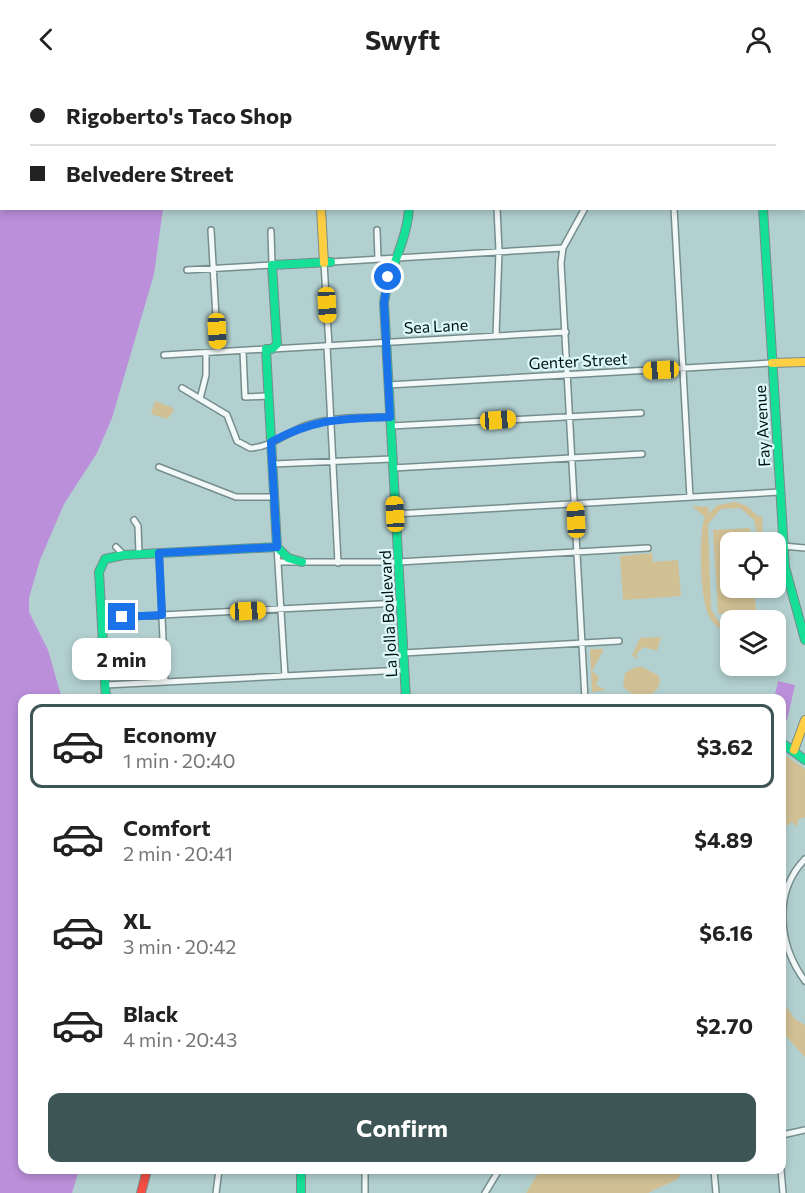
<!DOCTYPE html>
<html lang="en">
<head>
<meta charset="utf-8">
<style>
  :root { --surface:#fff; --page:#f6f6f6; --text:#222; --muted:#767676; --line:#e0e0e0; --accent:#3e5555 }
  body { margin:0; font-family:Commissioner,sans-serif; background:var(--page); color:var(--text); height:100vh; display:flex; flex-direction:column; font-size:22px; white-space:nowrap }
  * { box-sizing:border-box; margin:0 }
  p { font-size:20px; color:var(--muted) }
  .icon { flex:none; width:33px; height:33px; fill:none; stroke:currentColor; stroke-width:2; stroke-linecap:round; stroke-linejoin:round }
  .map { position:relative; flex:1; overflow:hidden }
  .drawer { position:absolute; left:18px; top:616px; width:768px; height:480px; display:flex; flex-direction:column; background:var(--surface); border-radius:12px; box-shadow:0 3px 9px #0003 }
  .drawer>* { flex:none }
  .banner { position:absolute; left:0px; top:0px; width:806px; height:132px; box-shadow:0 3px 9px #0003; display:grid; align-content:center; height:132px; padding:0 30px; background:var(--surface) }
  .tools { position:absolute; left:720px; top:454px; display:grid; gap:12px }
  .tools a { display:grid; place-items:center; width:66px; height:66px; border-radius:12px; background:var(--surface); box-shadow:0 3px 9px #0003; font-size:30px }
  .end { position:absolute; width:27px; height:27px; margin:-14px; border:8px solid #1a73e8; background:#fff; box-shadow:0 0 0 3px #fff }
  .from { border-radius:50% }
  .bubble { position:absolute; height:42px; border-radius:12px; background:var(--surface); box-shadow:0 3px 9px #0003; font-size:20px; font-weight:700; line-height:42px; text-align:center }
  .car { position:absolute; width:18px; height:36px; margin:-18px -9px; border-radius:8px; box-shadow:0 0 4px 2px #0007; background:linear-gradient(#f5c518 24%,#345 0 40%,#f5c518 0 76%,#345 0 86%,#f5c518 0) }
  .banner b { display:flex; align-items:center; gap:21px; height:57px; font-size:22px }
  .banner b+b { border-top:2px solid var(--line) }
  .banner i { width:15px; height:15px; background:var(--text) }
  ul { padding:10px 0 0; list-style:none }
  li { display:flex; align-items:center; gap:18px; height:84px; margin:0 12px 9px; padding:0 18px; border:3px solid transparent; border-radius:12px }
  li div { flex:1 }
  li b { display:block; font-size:22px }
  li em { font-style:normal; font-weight:700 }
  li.on { border-color:var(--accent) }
  li>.icon { width:54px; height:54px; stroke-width:1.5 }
  .button { display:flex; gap:12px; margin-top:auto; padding:12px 30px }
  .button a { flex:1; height:69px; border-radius:12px; background:var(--accent); color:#fff; font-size:24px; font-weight:700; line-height:69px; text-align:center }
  header { display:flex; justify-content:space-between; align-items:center; height:78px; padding:0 30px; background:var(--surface); font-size:27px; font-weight:700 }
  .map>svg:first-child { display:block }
</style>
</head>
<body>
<header><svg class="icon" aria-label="back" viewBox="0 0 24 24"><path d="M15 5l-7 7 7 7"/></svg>Swyft<svg class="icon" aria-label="person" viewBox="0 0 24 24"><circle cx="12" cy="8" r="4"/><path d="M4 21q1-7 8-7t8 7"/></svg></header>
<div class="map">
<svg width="805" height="1115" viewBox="0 0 805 1115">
  <rect width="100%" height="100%" fill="#b2d0d0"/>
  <path fill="#d1c094" d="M 155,323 L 171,329 L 174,333 L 167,341 L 151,336 Z
    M 735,424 L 747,428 L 758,438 L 762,438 L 763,465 L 759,465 L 754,442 L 740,430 L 721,431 L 708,446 L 711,531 L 719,544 L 730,549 L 730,555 C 721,552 713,547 709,538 C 700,522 698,455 705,439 L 692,428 L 709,429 L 708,436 L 718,427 Z
    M 750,450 L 751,465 L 730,465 L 730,510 L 754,510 L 756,533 L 718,536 L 713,452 Z
    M 652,475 L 653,484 L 678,482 L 681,518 L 623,522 L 620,478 Z
    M 661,559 L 657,573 L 644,569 L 636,576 L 638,581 L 632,578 L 640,560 Z
    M 590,571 L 604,571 L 592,593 L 599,599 L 596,607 L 606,612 L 592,614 Z
    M 636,589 L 643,589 L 659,598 C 662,607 656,614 648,618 L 632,616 L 623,609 L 625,595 Z
    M 782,675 L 805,691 L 805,739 L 798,742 L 797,749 L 792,744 L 782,751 Z
    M 782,922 L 795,941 L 805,947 L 805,979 L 782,954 Z
    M 540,1092 L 682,1092 L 678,1101 L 648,1115 L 526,1115 Z"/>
  <path fill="#bb8fda" d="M 0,0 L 161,1 L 2,2 L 2,130 L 163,131 L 154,196 L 112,340 L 97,375 L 64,426 L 40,482 L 29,520 L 29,534 L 48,572 L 62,621 L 22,621 L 22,1092 L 79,1092 L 72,1115 L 0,1115 Z
    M 778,603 L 795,607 L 787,642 L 782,640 L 782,621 L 774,621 Z"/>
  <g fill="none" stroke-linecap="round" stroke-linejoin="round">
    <g stroke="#768d8d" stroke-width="8">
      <path id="street" d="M 490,0 L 490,2
        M 578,0 L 578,2
        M 666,0 L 666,2
        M 585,130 L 563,170 L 561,185 L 585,621
        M 674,130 L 690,419
        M 211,152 L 218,274
        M 377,152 L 378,181
        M 331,184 L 563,170
        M 324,185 L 329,268
        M 187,192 L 272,187 L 271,153
        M 496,258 L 499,173 L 497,130
        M 327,268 L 338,485
        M 272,271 L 566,254
        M 243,273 L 245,319 L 269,318
        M 164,277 L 266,271
        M 388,307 L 772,285
        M 182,310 L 227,337 L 237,363 L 250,370 C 271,370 291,351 311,346 C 336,338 364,340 390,339
        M 200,321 L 206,297 L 206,275
        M 391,348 L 641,335
        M 273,386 L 392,381
        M 159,389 L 236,419 L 274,419
        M 393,390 L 642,376
        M 395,436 L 780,414
        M 134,442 L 138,448 L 139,476
        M 783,468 L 805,470
        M 116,469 L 124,477
        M 277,469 L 285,598
        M 159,475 L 165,604
        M 278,484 L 398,484 L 648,470
        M 101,540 L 400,525
        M 403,575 L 619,563
        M 105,607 L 404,592
        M 805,781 C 772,815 779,868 805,903
        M 782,1057 L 805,1052
        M 714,1092 L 716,1115
        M 781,1092 L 783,1115
        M 216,1115 L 219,1092
        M 365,1115 L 365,1092
        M 485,1115 L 499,1092"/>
    </g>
    <g stroke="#768d8d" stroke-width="10">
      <path id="fast" d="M 295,0 L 295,2
        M 312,0 L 325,0
        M 763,130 L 785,489 L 805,562
        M 277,469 L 266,271 L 272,271 L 277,266 L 272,187 L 331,184
        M 277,469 L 288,480 L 302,484
        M 106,621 L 99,494 L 105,481 L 124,477 L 277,469
        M 406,621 L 384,225 C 388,192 407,164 409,130
        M 782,665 L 805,682
        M 301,1092 L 301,1115"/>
    </g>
    <g stroke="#768d8d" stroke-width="10">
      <path id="slow" d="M 401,0 L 401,2
        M 804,18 L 805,18
        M 321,130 L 324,185
        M 772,285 L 805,284
        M 794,672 L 805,642"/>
    </g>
    <g stroke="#768d8d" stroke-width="10">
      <path id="jam" d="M 755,0 L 755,2
        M 141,1115 L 147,1092"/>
    </g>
    <use href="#street" stroke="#f3f8f8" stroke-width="5"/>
    <use href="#fast" stroke="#16e098" stroke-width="8"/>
    <use href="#slow" stroke="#ffcf43" stroke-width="8"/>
    <use href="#jam" stroke="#f24e42" stroke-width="8"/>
  </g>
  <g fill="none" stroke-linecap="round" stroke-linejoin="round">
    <path stroke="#1a73e8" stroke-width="8" d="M 122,539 L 162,537 L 159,475 L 277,469 L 271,364 C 316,340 341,341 390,339 L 384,225 L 388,199"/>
  </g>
  <g text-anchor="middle" stroke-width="4.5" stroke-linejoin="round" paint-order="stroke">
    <g font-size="16" fill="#001313" stroke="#ddf8f8">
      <text transform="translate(436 248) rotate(-3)" y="6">Sea Lane</text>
      <text transform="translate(578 283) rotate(-3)" y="6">Genter Street</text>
      <text transform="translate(762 348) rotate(-93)" y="6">Fay Avenue</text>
      <text transform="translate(388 536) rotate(-93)" y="6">La Jolla Boulevard</text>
    </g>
  </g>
</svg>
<div class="tools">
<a><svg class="icon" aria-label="locate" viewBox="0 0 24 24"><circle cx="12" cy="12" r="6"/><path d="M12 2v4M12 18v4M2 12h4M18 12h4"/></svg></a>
<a><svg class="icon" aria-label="layers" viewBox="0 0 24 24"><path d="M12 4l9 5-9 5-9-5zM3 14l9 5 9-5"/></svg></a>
</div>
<i class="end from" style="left:388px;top:199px"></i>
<i class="end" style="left:122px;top:539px"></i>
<div class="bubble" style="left:72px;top:560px;width:99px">2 min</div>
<i class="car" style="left:327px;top:227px;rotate:177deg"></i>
<i class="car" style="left:217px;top:253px;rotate:177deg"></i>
<i class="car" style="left:661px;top:292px;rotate:267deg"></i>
<i class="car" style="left:498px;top:342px;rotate:86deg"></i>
<i class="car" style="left:395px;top:436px;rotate:357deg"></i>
<i class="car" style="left:576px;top:442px;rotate:357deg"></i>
<i class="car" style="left:248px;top:533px;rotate:87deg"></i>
<div class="banner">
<b><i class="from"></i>Rigoberto's Taco Shop</b>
<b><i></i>Belvedere Street</b>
</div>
<section class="drawer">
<ul>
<li class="on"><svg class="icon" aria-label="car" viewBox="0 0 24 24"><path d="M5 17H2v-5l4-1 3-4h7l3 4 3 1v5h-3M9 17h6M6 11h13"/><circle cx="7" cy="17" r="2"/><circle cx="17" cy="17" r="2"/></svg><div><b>Economy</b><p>1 min · 20:40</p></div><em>$3.62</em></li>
<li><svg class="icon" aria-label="car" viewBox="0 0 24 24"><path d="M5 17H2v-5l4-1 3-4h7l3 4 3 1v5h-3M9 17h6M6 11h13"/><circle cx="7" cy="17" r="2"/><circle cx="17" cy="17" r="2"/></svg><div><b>Comfort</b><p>2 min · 20:41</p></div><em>$4.89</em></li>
<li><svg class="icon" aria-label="car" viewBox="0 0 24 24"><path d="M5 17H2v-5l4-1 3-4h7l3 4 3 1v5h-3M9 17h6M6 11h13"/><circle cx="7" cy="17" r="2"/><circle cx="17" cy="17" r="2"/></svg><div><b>XL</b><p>3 min · 20:42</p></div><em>$6.16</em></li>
<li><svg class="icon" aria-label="car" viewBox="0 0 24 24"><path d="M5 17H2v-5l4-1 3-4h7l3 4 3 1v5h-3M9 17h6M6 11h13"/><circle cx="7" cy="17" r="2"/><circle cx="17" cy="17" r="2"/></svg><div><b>Black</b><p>4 min · 20:43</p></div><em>$2.70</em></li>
</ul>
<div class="button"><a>Confirm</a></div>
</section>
</div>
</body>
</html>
